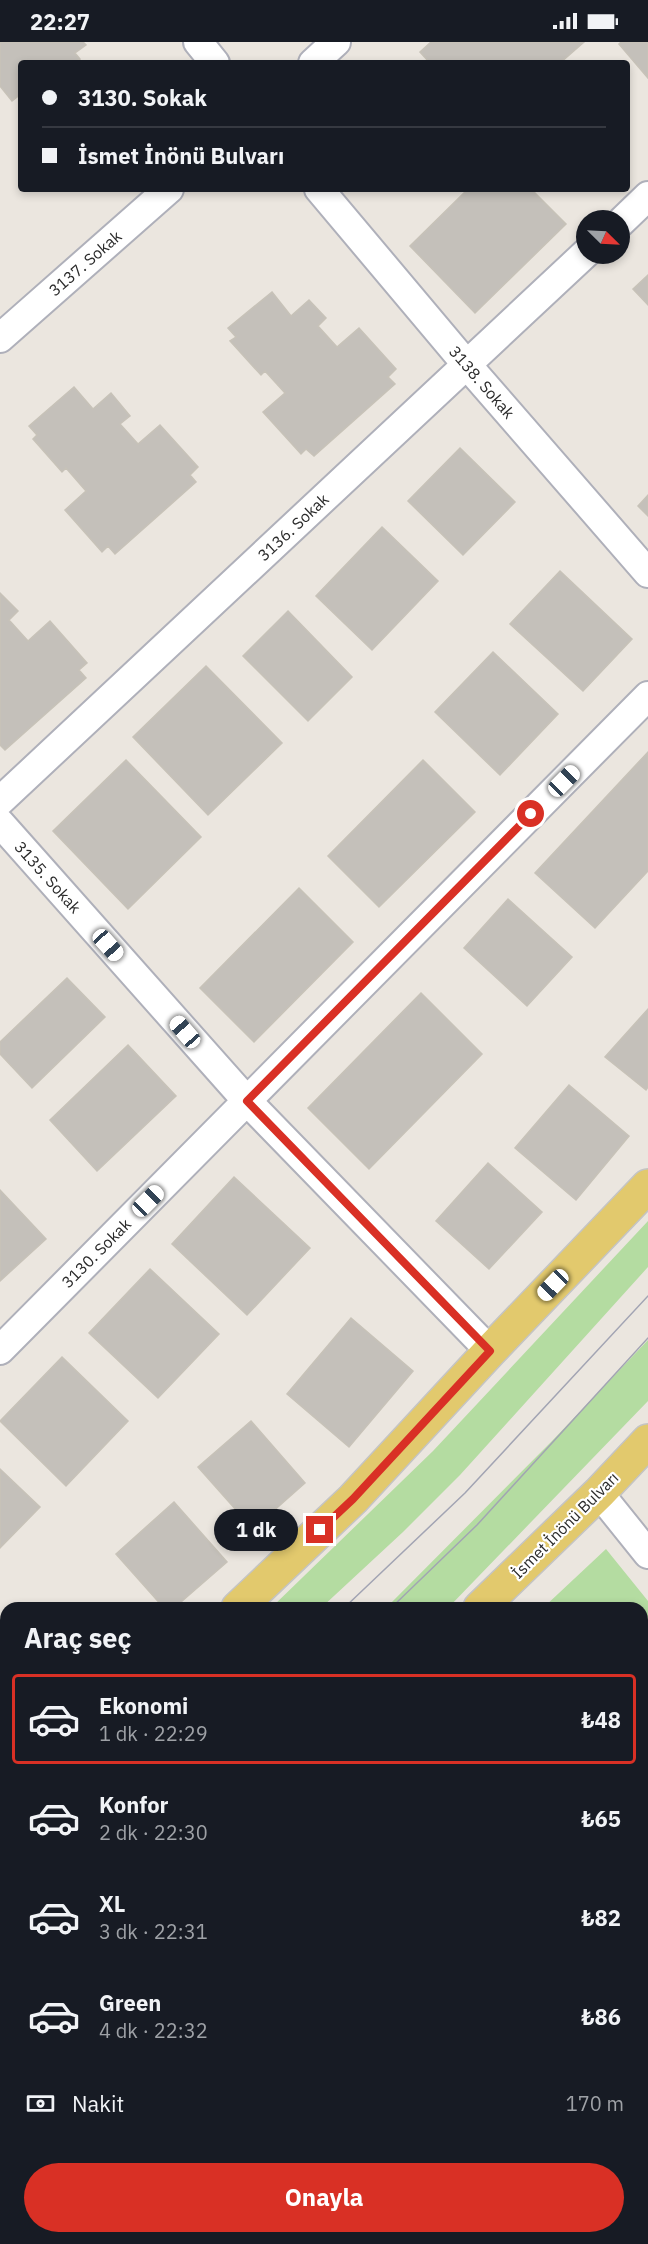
<!DOCTYPE html>
<html lang="tr">
<head>
<meta charset="utf-8">
<style>
  :root { --surface:#171b24; --page:#242831; --text:#f1f3f6; --muted:#9ea1a6; --line:#363941; --accent:#d93025 }
  body { margin:0; font-family:"IBM Plex Sans",sans-serif; background:var(--page); color:var(--text); height:100vh; display:flex; flex-direction:column; font-size:22px; white-space:nowrap }
  * { box-sizing:border-box; margin:0 }
  p { font-size:20px; color:var(--muted) }
  .icon { flex:none; width:33px; height:33px; fill:none; stroke:currentColor; stroke-width:2; stroke-linecap:round; stroke-linejoin:round }
  .map { position:relative; flex:1; overflow:hidden }
  .panel { position:absolute; left:0px; top:1560px; width:648px; height:642px; display:flex; flex-direction:column; background:var(--surface); border-radius:18px 18px 0 0; box-shadow:0 3px 9px #0003 }
  .panel>* { flex:none }
  .hud { position:absolute; left:18px; top:18px; width:612px; height:132px; border-radius:6px; box-shadow:0 3px 9px #0003; display:grid; align-content:center; height:132px; padding:0 24px; background:var(--surface) }
  .needle { width:39px; rotate:114deg }
  .fabs { position:absolute; left:576px; top:168px; display:grid; gap:12px }
  .fabs a { display:grid; place-items:center; width:54px; height:54px; border-radius:50%; background:var(--surface); box-shadow:0 3px 9px #0003; font-size:30px }
  .end { position:absolute; width:27px; height:27px; margin:-14px; border:8px solid #d93025; background:#fff; box-shadow:0 0 0 3px #fff }
  .from { border-radius:50% }
  .bubble { position:absolute; height:42px; border-radius:21px; background:var(--surface); box-shadow:0 3px 9px #0003; font-size:20px; font-weight:800; line-height:42px; text-align:center }
  .car { position:absolute; width:18px; height:36px; margin:-18px -9px; border-radius:8px; box-shadow:0 0 4px 2px #0007; background:linear-gradient(#fff 24%,#345 0 40%,#fff 0 76%,#345 0 86%,#fff 0) }
  .hud b { display:flex; align-items:center; gap:21px; height:57px; font-size:22px }
  .hud b+b { border-top:2px solid var(--line) }
  .hud i { width:15px; height:15px; background:var(--text) }
  ul { padding:0; list-style:none }
  li { display:flex; align-items:center; gap:18px; height:90px; margin:0 12px 9px; padding:0 12px; border:3px solid transparent; border-radius:6px }
  li div { flex:1 }
  li b { display:block; font-size:22px }
  li em { font-style:normal; font-weight:800 }
  li.current { border-color:var(--accent) }
  li>.icon { width:54px; height:54px; stroke-width:1.5 }
  h2 { padding:0 24px; font-size:27px; line-height:72px }
  .pay { display:flex; align-items:center; gap:15px; height:66px; padding:0 24px; font-size:22px }
  .pay p { margin-inline-start:auto }
  .primary-button { display:flex; gap:12px; margin-top:auto; padding:12px 24px }
  .primary-button a { flex:1; height:69px; border-radius:36px; background:var(--accent); color:#fff; font-size:24px; font-weight:800; line-height:69px; text-align:center }
  .status { display:flex; justify-content:space-between; align-items:center; height:42px; padding:0 30px; background:var(--surface); direction:ltr }
  .status svg { height:16px; fill:currentColor }
  .map>svg:first-child { display:block }
</style>
</head>
<body>
<div class="status"><b>22:27</b><svg viewBox="0 0 49 12"><path d="M0 12V9h3v3zM5 12V6h3v6zM10 12V3h3v9zM15 12V0h3v12zM26 1h20v11H26zM47 4h2v5h-2z"/></svg></div>
<div class="map">
<svg width="648" height="2202" viewBox="0 0 648 2202">
  <rect width="100%" height="100%" fill="#ebe6df"/>
  <path fill="#b4dca1" d="M 648,1179 L 648,1225 L 460,1433 L 403,1490 L 321,1566 L 271,1566 L 433,1409 Z
    M 648,1298 L 648,1359 L 448,1566 L 386,1566 L 552,1399 Z
    M 606,1507 L 648,1559 L 648,1805 L 642,1798 L 642,1566 L 543,1566 Z
    M 6,1817 L 6,1864 L 0,1870 L 0,1822 Z
    M 6,1926 L 6,1975 L 0,1981 L 0,1932 Z"/>
  <path fill="#c4c0ba" stroke="#c7c2b8" stroke-width="1.5" d="M 0,0 L 83,0 L 86,3 L 75,11 L 80,17 L 74,21 L 21,21 L 21,52 L 12,59 L 0,44 Z
    M 431,0 L 584,0 L 560,21 L 430,21 L 420,10 Z
    M 621,0 L 648,0 L 648,36 L 619,2 Z
    M 468,147 L 531,147 L 566,182 L 475,271 L 410,204 Z
    M 648,233 L 648,263 L 633,247 Z
    M 272,250 L 291,274 L 309,258 L 326,276 L 318,284 L 337,305 L 359,286 L 396,327 L 388,335 L 395,342 L 314,414 L 306,407 L 301,412 L 263,370 L 285,351 L 265,329 L 261,333 L 230,299 L 236,295 L 228,286 Z
    M 74,345 L 93,367 L 111,351 L 130,374 L 120,382 L 138,402 L 160,383 L 198,425 L 190,433 L 196,440 L 115,512 L 108,504 L 102,510 L 65,468 L 86,449 L 66,426 L 62,430 L 33,397 L 37,393 L 29,384 Z
    M 460,406 L 515,460 L 463,513 L 408,459 Z
    M 648,453 L 648,474 L 638,464 Z
    M 382,485 L 438,539 L 372,608 L 316,554 Z
    M 560,529 L 632,597 L 583,649 L 510,582 Z
    M 0,551 L 18,569 L 9,578 L 28,599 L 50,579 L 87,621 L 79,628 L 86,636 L 5,708 L 0,703 Z
    M 288,569 L 352,635 L 308,679 L 243,614 Z
    M 493,610 L 558,672 L 500,733 L 435,670 Z
    M 206,624 L 282,701 L 208,773 L 133,695 Z
    M 648,710 L 648,829 L 595,886 L 535,831 Z
    M 126,718 L 201,795 L 128,867 L 53,789 Z
    M 423,718 L 475,770 L 379,865 L 328,814 Z
    M 299,846 L 353,900 L 254,1000 L 200,946 Z
    M 508,857 L 572,915 L 527,964 L 464,906 Z
    M 67,936 L 105,975 L 32,1046 L 0,1012 L 0,1000 Z
    M 421,951 L 482,1012 L 369,1127 L 308,1066 Z
    M 648,967 L 648,1045 L 646,1048 L 605,1015 Z
    M 128,1003 L 176,1054 L 97,1129 L 50,1078 Z
    M 569,1043 L 629,1094 L 576,1158 L 515,1106 Z
    M 488,1121 L 542,1170 L 489,1227 L 436,1179 Z
    M 234,1135 L 310,1206 L 247,1273 L 172,1202 Z
    M 0,1148 L 46,1197 L 0,1239 Z
    M 150,1227 L 219,1292 L 158,1356 L 89,1291 Z
    M 351,1276 L 413,1329 L 349,1405 L 287,1352 Z
    M 62,1315 L 128,1379 L 66,1444 L 0,1379 Z
    M 251,1379 L 305,1441 L 253,1487 L 198,1425 Z
    M 0,1427 L 40,1465 L 0,1506 Z
    M 174,1460 L 227,1520 L 174,1566 L 164,1566 L 116,1512 Z
    M 6,1603 L 6,1721 L 0,1726 L 0,1608 Z
    M 6,2103 L 6,2142 L 0,2136 L 0,2109 Z
    M 248,2196 L 268,2196 L 261,2202 L 253,2202 Z"/>
  <g fill="none" stroke-linecap="round" stroke-linejoin="round">
    <g stroke="#afb0ba" stroke-width="32">
      <path id="street" d="M 198,0 L 215,21
        M 313,21 L 336,0
        M 319,147 L 467,323 L 648,531
        M 620,181 L 648,154
        M 0,296 L 169,147
        M 0,759 L 586,211
        M 0,781 L 247,1059 L 490,1309
        M 0,1308 L 648,654
        M 599,1451 L 648,1512
        M 642,1884 L 648,1891
        M 331,2202 L 337,2196"/>
    </g>
    <g stroke="#c4c4c4" stroke-width="36">
      <path id="primary" d="M 238,1566 L 353,1457 L 490,1309 L 648,1144
        M 480,1566 L 599,1451 L 648,1399
        M 0,1791 L 6,1786
        M 0,2027 L 6,2021"/>
    </g>
    <use href="#street" stroke="#fff" stroke-width="28"/>
    <use href="#primary" stroke="#e2c96d" stroke-width="33"/>
    <path stroke="#a2a4b3" stroke-width="1.5" d="M 344,1566 L 465,1451 L 648,1254
      M 391,1566 L 477,1483 L 648,1296
      M 0,1894 L 6,1889
      M 0,1938 L 6,1932"/>
  </g>
  <g fill="none" stroke-linecap="round" stroke-linejoin="round">
    <path stroke="#d93025" stroke-width="8" d="M 320,1488 L 353,1457 L 490,1309 L 247,1059 L 531,772"/>
  </g>
  <g text-anchor="middle" stroke-width="4.5" stroke-linejoin="round" paint-order="stroke">
    <g font-size="16" fill="#2b2b2b" stroke="#fff">
      <text transform="translate(85 221) rotate(-41)" y="6">3137. Sokak</text>
      <text transform="translate(482 340) rotate(49)" y="6">3138. Sokak</text>
      <text transform="translate(293 485) rotate(-43)" y="6">3136. Sokak</text>
      <text transform="translate(48 835) rotate(48)" y="6">3135. Sokak</text>
      <text transform="translate(96 1211) rotate(-45)" y="6">3130. Sokak</text>
      <text transform="translate(565 1483) rotate(-45)" y="6">İsmet İnönü Bulvarı</text>
    </g>
  </g>
</svg>
<div class="fabs">
<a><svg class="needle" viewBox="-14 -14 28 28"><path d="M0-13l5 13h-10z" fill="#e53935"/><path d="M0 13l5-13h-10z" fill="#9ea1a6"/></svg></a>
</div>
<i class="end from" style="left:531px;top:772px"></i>
<i class="end" style="left:320px;top:1488px"></i>
<div class="bubble" style="left:214px;top:1467px;width:84px">1 dk</div>
<i class="car" style="left:564px;top:739px;rotate:45deg"></i>
<i class="car" style="left:108px;top:903px;rotate:138deg"></i>
<i class="car" style="left:185px;top:990px;rotate:319deg"></i>
<i class="car" style="left:148px;top:1159px;rotate:45deg"></i>
<i class="car" style="left:553px;top:1243px;rotate:224deg"></i>
<div class="hud">
<b><i class="from"></i>3130. Sokak</b>
<b><i></i>İsmet İnönü Bulvarı</b>
</div>
<section class="panel">
<h2>Araç seç</h2>
<ul>
<li class="current"><svg class="icon" aria-label="car" viewBox="0 0 24 24"><path d="M5 17H2v-5l4-1 3-4h7l3 4 3 1v5h-3M9 17h6M6 11h13"/><circle cx="7" cy="17" r="2"/><circle cx="17" cy="17" r="2"/></svg><div><b>Ekonomi</b><p>1 dk · 22:29</p></div><em>₺48</em></li>
<li><svg class="icon" aria-label="car" viewBox="0 0 24 24"><path d="M5 17H2v-5l4-1 3-4h7l3 4 3 1v5h-3M9 17h6M6 11h13"/><circle cx="7" cy="17" r="2"/><circle cx="17" cy="17" r="2"/></svg><div><b>Konfor</b><p>2 dk · 22:30</p></div><em>₺65</em></li>
<li><svg class="icon" aria-label="car" viewBox="0 0 24 24"><path d="M5 17H2v-5l4-1 3-4h7l3 4 3 1v5h-3M9 17h6M6 11h13"/><circle cx="7" cy="17" r="2"/><circle cx="17" cy="17" r="2"/></svg><div><b>XL</b><p>3 dk · 22:31</p></div><em>₺82</em></li>
<li><svg class="icon" aria-label="car" viewBox="0 0 24 24"><path d="M5 17H2v-5l4-1 3-4h7l3 4 3 1v5h-3M9 17h6M6 11h13"/><circle cx="7" cy="17" r="2"/><circle cx="17" cy="17" r="2"/></svg><div><b>Green</b><p>4 dk · 22:32</p></div><em>₺86</em></li>
</ul>
<div class="pay"><svg class="icon" aria-label="cash" viewBox="0 0 24 24"><path d="M3 7h18v10H3z"/><circle cx="12" cy="12" r="2"/></svg>Nakit<p>170 m</p></div>
<div class="primary-button"><a>Onayla</a></div>
</section>
</div>
</body>
</html>
